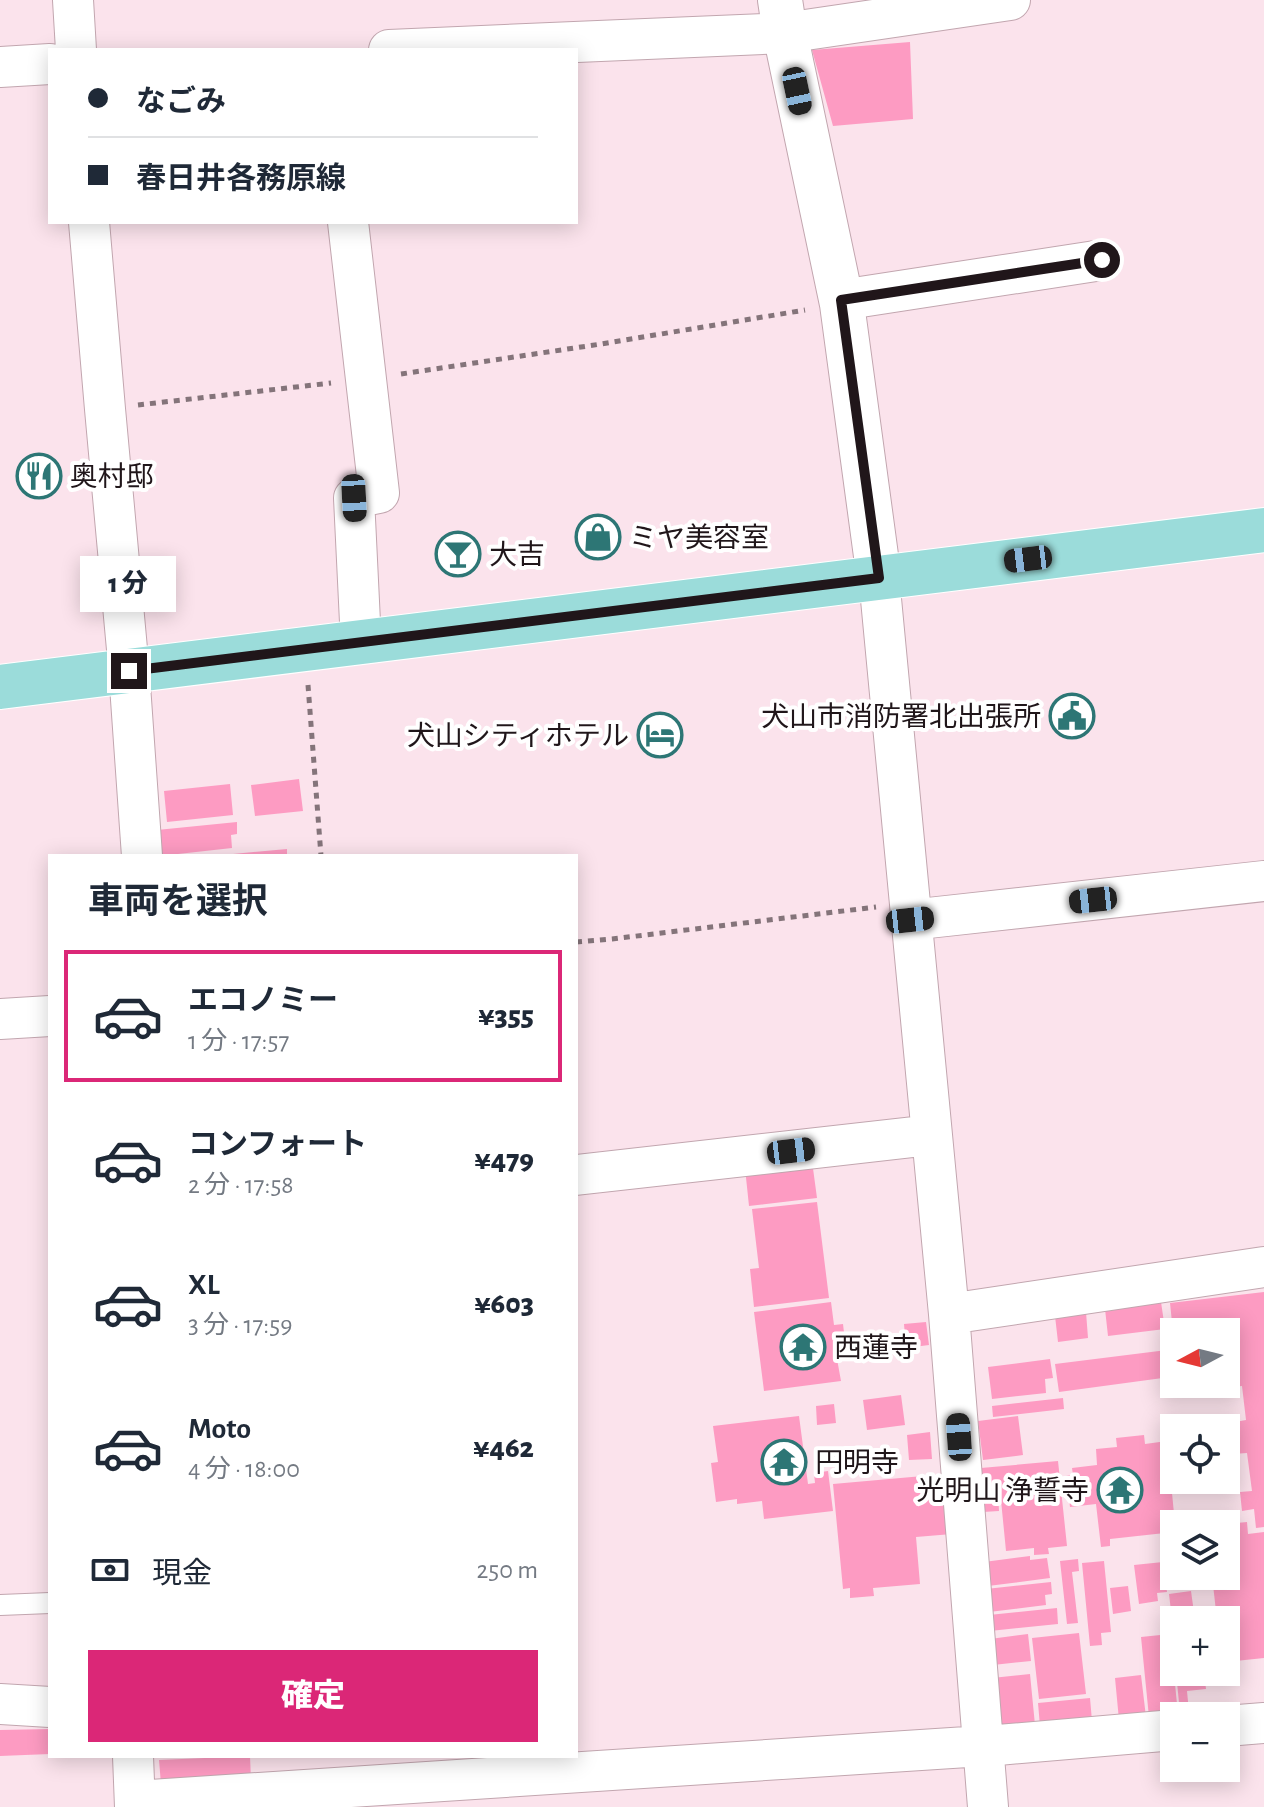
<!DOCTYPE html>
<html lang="ja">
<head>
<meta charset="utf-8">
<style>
  :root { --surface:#fff; --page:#f2f2f3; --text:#1f2937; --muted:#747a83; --line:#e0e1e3; --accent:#db2777 }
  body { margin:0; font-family:"Alegreya Sans","Noto Sans JP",sans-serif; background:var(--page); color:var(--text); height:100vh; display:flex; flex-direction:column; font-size:30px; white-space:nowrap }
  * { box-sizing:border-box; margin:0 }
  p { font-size:26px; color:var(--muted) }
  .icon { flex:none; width:44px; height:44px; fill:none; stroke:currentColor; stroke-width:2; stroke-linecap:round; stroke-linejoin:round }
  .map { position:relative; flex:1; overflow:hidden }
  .details { position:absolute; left:48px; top:854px; width:530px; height:904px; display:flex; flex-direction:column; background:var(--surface); border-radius:0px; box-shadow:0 4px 20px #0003 }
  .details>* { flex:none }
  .guide { position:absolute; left:48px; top:48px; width:530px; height:176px; border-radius:0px; box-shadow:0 4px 20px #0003; display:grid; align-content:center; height:176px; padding:0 40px; background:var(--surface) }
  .needle { width:52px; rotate:263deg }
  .buttons { position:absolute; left:1160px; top:1318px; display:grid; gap:16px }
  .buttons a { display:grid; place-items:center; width:80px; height:80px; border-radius:0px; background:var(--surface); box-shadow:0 4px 20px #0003; font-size:40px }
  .end { position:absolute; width:36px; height:36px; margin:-18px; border:10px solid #20161a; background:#fff; box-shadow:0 0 0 4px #fff }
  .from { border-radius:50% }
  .bubble { position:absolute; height:56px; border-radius:0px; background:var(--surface); box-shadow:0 4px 20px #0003; font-size:26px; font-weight:800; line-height:56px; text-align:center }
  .car { position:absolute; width:24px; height:48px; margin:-24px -12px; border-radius:10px; box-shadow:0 0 6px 2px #0007; background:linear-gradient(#222 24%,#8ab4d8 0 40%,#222 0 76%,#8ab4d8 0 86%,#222 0) }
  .guide b { display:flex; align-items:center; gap:28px; height:76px; font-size:30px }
  .guide b+b { border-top:2px solid var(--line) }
  .guide i { width:20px; height:20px; background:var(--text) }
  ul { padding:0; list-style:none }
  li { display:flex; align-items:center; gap:24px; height:132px; margin:0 16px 12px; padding:0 24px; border:4px solid transparent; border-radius:0px }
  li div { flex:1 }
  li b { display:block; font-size:30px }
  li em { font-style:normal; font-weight:800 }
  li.current { border-color:var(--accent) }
  li>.icon { width:72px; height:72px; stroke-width:1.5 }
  h2 { padding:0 40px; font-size:36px; line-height:96px }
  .pay { display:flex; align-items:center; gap:20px; height:88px; padding:0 40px; font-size:30px }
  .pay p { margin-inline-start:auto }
  .action { display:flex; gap:16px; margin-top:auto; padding:16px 40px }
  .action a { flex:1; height:92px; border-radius:0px; background:var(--accent); color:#fff; font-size:32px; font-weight:800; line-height:92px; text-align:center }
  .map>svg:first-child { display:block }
</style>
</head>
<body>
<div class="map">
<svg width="1264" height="1807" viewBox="0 0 1264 1807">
  <rect width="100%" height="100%" fill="#fbe3ec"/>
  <path fill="#fd9bc2" d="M 910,42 L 913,119 L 833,126 L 812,50 Z
    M 299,779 L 303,811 L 255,816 L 251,785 Z
    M 230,784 L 233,815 L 167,822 L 164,791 Z
    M 237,822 L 237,834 L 231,835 L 232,848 L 160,856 L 157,830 Z
    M 287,849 L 287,856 L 233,856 L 233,854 Z
    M 812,1161 L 817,1198 L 749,1206 L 745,1168 Z
    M 817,1202 L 829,1298 L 754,1307 L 750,1269 L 759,1268 L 752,1209 Z
    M 1264,1292 L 1264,1527 L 1256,1528 L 1254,1509 L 1242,1511 L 1240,1492 L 1252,1491 L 1247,1453 L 1233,1454 L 1229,1423 L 1246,1420 L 1242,1386 L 1232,1387 L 1230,1369 L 1226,1370 L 1226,1332 L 1173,1332 L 1170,1303 Z
    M 831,1302 L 834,1325 L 843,1324 L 847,1358 L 837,1359 L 841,1381 L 764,1391 L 754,1312 Z
    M 1161,1302 L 1165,1329 L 1108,1336 L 1105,1309 Z
    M 1086,1312 L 1088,1338 L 1058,1342 L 1055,1316 Z
    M 926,1322 L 929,1345 L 906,1348 L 904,1324 Z
    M 1167,1350 L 1170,1377 L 1059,1392 L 1055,1364 Z
    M 1050,1359 L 1053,1378 L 1045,1379 L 1046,1393 L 992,1399 L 988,1367 Z
    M 901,1395 L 905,1425 L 867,1430 L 863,1400 Z
    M 1063,1398 L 1064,1409 L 993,1417 L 992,1406 Z
    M 834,1404 L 836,1423 L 817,1425 L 816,1406 Z
    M 799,1416 L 808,1484 L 815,1483 L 814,1473 L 828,1471 L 833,1511 L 764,1519 L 762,1501 L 737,1504 L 737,1499 L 716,1502 L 711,1463 L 718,1462 L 713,1426 Z
    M 1018,1416 L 1023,1455 L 983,1460 L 978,1421 Z
    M 930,1432 L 932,1459 L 909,1460 L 907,1435 Z
    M 1144,1435 L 1145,1444 L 1167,1441 L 1175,1524 L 1174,1532 L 1110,1539 L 1110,1546 L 1101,1547 L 1096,1504 L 1070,1507 L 1066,1476 L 1073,1475 L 1072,1468 L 1097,1465 L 1096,1449 L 1117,1447 L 1116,1438 Z
    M 1058,1461 L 1067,1546 L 1048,1548 L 1049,1554 L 1034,1555 L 1034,1548 L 1006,1551 L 1000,1490 L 983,1492 L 981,1468 Z
    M 923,1476 L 924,1488 L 948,1486 L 952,1534 L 916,1537 L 920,1584 L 873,1588 L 874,1596 L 850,1598 L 850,1588 L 843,1589 L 833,1484 Z
    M 998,1493 L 999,1511 L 983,1512 L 981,1495 Z
    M 1247,1522 L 1248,1534 L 1264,1532 L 1264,1658 L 1226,1662 L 1226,1620 L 1217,1620 L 1212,1576 L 1226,1576 L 1226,1524 Z
    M 1030,1556 L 1030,1560 L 1047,1558 L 1050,1578 L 988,1586 L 984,1562 Z
    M 1078,1559 L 1079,1571 L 1072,1572 L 1078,1623 L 1067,1624 L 1060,1561 Z
    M 1104,1561 L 1111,1632 L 1101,1633 L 1102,1645 L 1090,1646 L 1082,1563 Z
    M 1163,1562 L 1167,1592 L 1157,1593 L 1158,1601 L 1139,1604 L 1134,1565 Z
    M 1051,1582 L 1052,1594 L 1045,1595 L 1046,1605 L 989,1612 L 986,1589 Z
    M 1128,1586 L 1131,1611 L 1113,1614 L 1110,1588 Z
    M 1191,1591 L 1195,1620 L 1172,1620 L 1169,1594 Z
    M 1057,1608 L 1058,1624 L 990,1631 L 989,1615 Z
    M 1079,1633 L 1086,1694 L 1039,1699 L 1032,1638 Z
    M 1028,1634 L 1031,1661 L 993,1665 L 990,1639 Z
    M 1170,1634 L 1178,1714 L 1149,1717 L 1141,1637 Z
    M 1176,1672 L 1204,1672 L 1206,1689 L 1187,1691 L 1189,1712 L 1180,1713 Z
    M 1030,1674 L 1035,1725 L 998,1729 L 992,1678 Z
    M 1141,1675 L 1146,1717 L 1119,1720 L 1115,1678 Z
    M 1090,1698 L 1092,1721 L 1040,1726 L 1038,1703 Z
    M 50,1729 L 50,1754 L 0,1756 L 0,1730 Z
    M 250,1756 L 251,1780 L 161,1784 L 159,1760 Z"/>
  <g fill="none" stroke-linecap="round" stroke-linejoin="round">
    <g stroke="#c2a6af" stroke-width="22">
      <path id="lane" d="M 0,1605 L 50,1603"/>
    </g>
    <g stroke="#c2a6af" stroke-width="42">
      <path id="street" d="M 73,0 L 76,50
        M 389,50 L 785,33 L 1010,0
        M 0,67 L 50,64
        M 89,222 L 105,409 L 129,671 L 142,856
        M 348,222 L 379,493 L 354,498 L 361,643
        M 841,300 L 1102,260
        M 879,578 L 949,1314 L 988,1807
        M 910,920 L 1264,881
        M 0,1019 L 50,1016
        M 576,1175 L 931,1135
        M 949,1314 L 1264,1267
        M 0,1704 L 50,1707
        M 1226,1726 L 1264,1723
        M 133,1756 L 135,1807
        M 135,1801 L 998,1745 L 1174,1730"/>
    </g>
    <g stroke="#c2a6af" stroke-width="46">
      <path id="secondary" d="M 780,0 L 785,33 L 842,304 L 879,578"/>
    </g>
    <g stroke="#fff" stroke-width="46">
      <path id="primary" d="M 0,687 L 1264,530"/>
    </g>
    <path stroke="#84747a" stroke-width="5" stroke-dasharray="6 6" stroke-linecap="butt" d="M 401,374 L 601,344 L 805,310
      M 138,405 L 331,383
      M 308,685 L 321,856
      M 576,942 L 612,939 L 876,907"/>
    <use href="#lane" stroke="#fff" stroke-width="20"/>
    <use href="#street" stroke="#fff" stroke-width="40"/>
    <use href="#secondary" stroke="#fff" stroke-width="44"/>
    <use href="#primary" stroke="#9bdcda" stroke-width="44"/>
  </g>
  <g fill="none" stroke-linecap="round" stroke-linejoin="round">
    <path stroke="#20161a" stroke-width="10" d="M 129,671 L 879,578 L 841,300 L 1102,260"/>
  </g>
  <defs>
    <g id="restaurant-ring" transform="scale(2.3)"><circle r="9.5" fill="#fff" stroke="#2d7675" stroke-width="1.5"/><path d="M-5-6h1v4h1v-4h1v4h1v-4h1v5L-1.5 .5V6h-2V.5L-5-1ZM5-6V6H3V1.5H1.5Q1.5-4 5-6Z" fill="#2d7675"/></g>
    <g id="shop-ring" transform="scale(2.3)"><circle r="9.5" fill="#fff" stroke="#2d7675" stroke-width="1.5"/><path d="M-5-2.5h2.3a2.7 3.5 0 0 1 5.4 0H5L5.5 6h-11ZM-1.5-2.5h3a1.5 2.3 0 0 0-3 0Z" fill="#2d7675"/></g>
    <g id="bar-ring" transform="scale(2.3)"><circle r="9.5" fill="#fff" stroke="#2d7675" stroke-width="1.5"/><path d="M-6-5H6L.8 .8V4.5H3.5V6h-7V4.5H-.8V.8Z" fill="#2d7675"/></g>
    <g id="civic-ring" transform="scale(2.3)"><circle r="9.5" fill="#fff" stroke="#2d7675" stroke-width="1.5"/><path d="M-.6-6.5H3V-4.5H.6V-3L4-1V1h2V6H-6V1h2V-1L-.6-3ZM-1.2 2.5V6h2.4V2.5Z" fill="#2d7675"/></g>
    <g id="hotel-ring" transform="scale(2.3)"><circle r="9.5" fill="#fff" stroke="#2d7675" stroke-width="1.5"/><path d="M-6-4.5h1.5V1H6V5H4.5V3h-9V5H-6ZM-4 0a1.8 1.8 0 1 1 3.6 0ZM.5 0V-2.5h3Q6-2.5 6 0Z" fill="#2d7675"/></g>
    <g id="temple-ring" transform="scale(2.3)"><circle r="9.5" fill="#fff" stroke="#2d7675" stroke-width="1.5"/><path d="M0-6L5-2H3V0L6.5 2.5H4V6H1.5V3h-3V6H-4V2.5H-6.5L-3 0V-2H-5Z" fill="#2d7675"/></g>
  </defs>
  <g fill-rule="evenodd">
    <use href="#restaurant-ring" x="39" y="476"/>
    <use href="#shop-ring" x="598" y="537"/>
    <use href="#bar-ring" x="458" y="554"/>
    <use href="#civic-ring" x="1072" y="716"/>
    <use href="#hotel-ring" x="660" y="735"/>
    <use href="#temple-ring" x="803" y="1347"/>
    <use href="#temple-ring" x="784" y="1462"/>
    <use href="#temple-ring" x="1120" y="1490"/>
  </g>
  <g text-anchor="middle" stroke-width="8" stroke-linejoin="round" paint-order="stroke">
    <g font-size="28" fill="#20161a" stroke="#fff" text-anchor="start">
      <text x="70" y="486">奥村邸</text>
      <text x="629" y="547">ミヤ美容室</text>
      <text x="489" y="564">大吉</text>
      <text x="1041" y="726" text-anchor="end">犬山市消防署北出張所</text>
      <text x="629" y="745" text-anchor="end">犬山シティホテル</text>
      <text x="834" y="1357">西蓮寺</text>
      <text x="815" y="1472">円明寺</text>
      <text x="1089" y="1500" text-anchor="end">光明山 浄誓寺</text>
    </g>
  </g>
</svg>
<div class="buttons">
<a><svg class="needle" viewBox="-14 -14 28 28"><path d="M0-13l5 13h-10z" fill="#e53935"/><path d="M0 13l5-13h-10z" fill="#747a83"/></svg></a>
<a><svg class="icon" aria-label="locate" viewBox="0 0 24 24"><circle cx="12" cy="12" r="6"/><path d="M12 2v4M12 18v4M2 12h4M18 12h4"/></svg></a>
<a><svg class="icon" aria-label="layers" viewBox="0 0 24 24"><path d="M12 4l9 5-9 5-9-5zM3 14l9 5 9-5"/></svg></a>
<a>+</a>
<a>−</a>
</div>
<i class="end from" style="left:1102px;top:260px"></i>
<i class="end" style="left:129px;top:671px"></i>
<div class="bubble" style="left:80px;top:556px;width:96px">1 分</div>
<i class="car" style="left:797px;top:91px;rotate:168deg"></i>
<i class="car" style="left:354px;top:498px;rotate:177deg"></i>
<i class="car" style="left:1028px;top:559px;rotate:263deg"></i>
<i class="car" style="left:1093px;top:900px;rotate:264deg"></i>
<i class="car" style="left:910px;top:920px;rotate:84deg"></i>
<i class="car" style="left:791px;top:1151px;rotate:83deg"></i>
<i class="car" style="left:959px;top:1437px;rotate:356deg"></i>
<div class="guide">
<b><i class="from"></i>なごみ</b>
<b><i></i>春日井各務原線</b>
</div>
<section class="details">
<h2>車両を選択</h2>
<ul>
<li class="current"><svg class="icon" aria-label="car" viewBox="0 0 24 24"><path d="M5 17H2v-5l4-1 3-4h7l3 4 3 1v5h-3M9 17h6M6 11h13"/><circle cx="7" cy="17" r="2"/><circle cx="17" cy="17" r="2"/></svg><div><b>エコノミー</b><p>1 分 · 17:57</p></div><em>¥355</em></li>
<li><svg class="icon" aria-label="car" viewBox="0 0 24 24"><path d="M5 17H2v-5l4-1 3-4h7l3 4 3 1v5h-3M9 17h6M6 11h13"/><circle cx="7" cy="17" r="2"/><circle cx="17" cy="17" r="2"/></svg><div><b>コンフォート</b><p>2 分 · 17:58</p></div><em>¥479</em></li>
<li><svg class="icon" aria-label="car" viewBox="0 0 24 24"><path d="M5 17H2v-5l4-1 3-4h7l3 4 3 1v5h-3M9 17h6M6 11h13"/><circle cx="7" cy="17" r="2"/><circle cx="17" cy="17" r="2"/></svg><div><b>XL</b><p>3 分 · 17:59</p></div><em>¥603</em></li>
<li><svg class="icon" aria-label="car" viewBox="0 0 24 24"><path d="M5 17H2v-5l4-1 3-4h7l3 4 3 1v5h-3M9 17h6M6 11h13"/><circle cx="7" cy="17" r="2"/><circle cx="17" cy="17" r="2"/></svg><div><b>Moto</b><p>4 分 · 18:00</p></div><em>¥462</em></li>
</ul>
<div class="pay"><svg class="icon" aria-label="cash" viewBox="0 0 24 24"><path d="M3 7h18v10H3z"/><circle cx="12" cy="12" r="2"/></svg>現金<p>250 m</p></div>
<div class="action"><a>確定</a></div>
</section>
</div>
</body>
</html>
